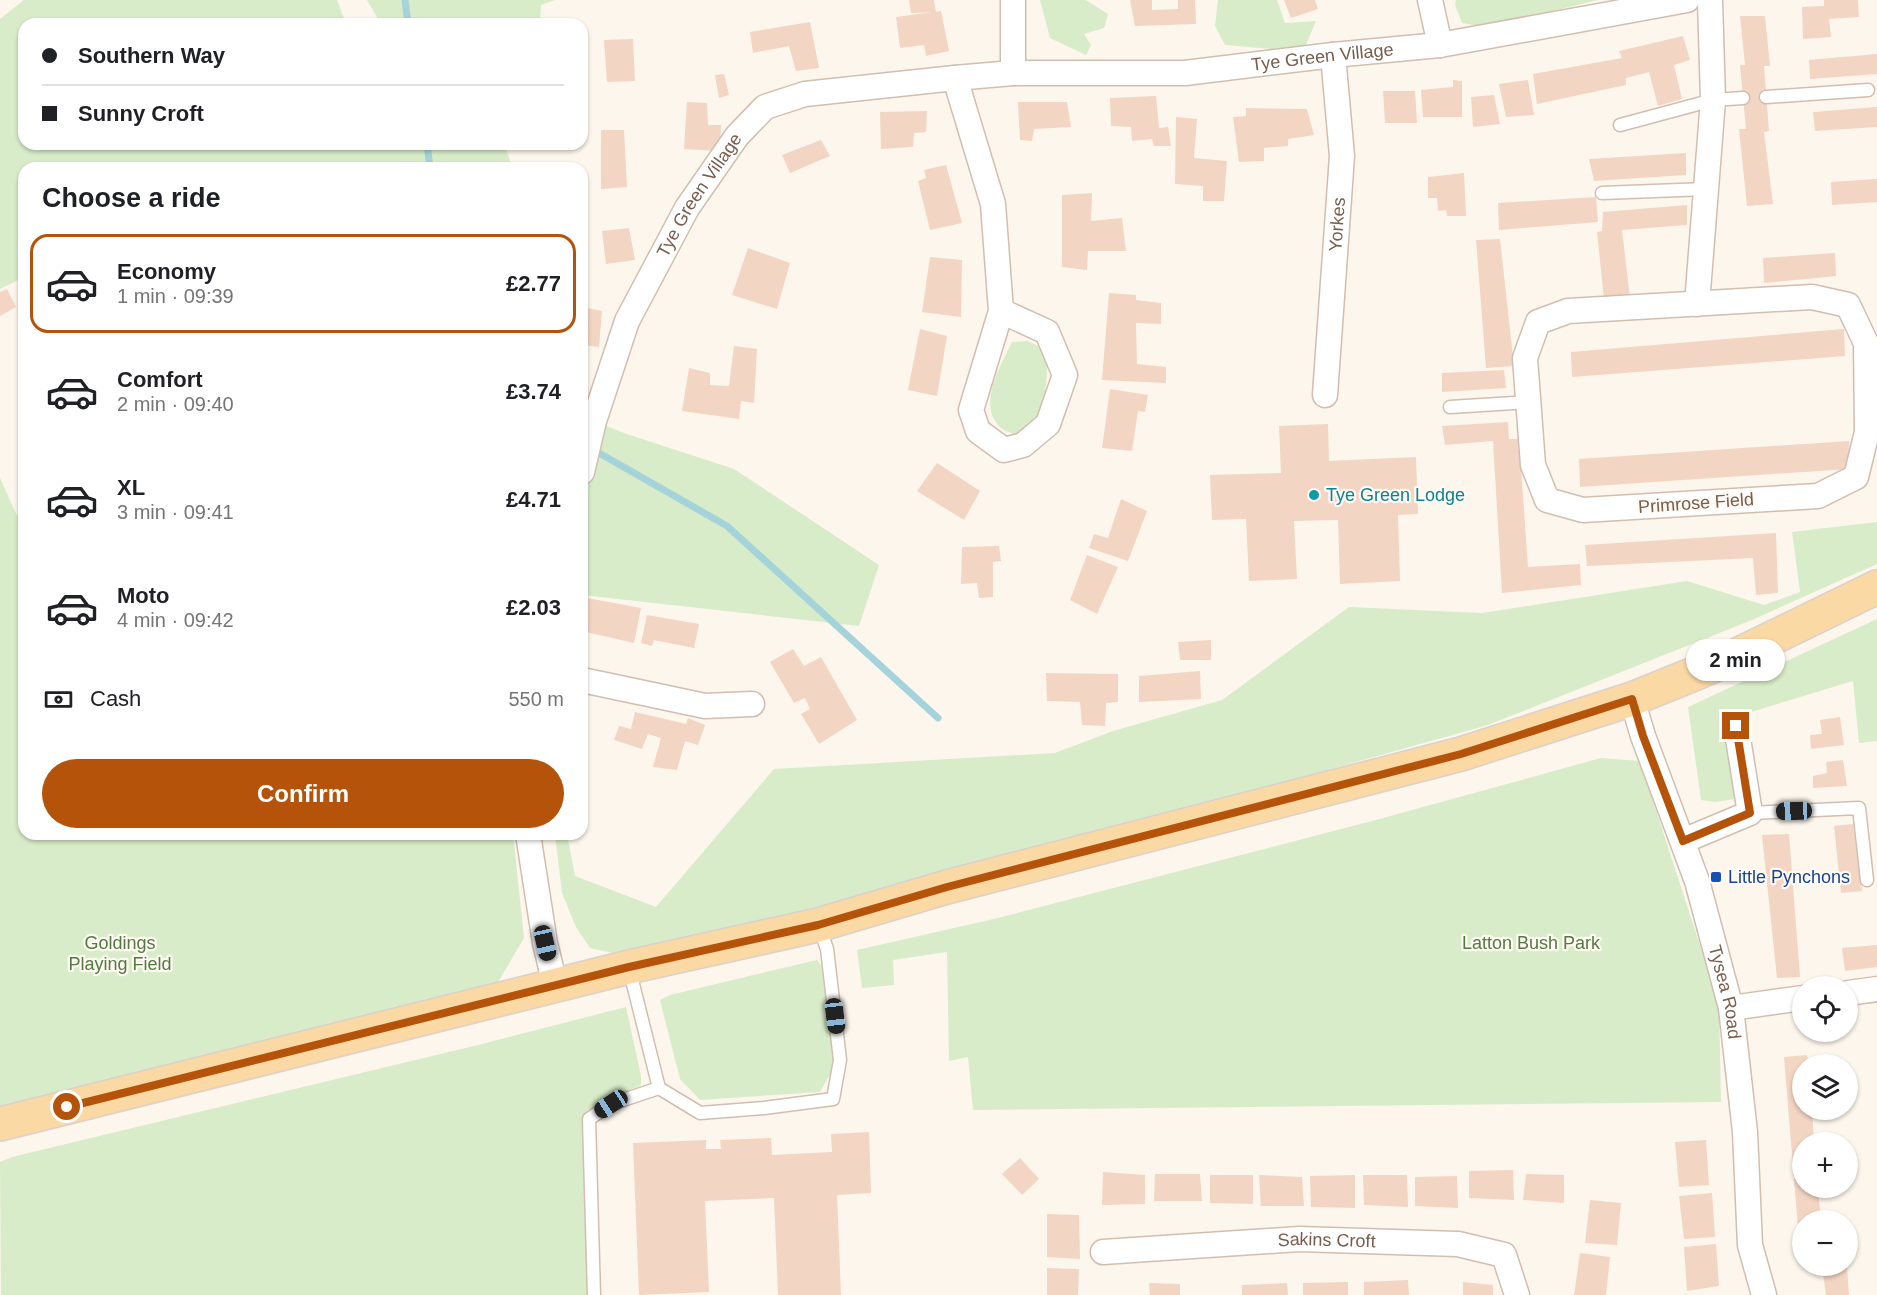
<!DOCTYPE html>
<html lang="en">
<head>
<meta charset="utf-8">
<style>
  :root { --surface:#fff; --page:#f6f6f6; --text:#202124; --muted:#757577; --line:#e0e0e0; --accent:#b45309 }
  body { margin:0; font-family:Arial,sans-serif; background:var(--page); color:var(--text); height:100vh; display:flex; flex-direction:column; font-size:22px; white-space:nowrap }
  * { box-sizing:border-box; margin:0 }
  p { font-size:20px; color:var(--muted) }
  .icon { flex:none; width:33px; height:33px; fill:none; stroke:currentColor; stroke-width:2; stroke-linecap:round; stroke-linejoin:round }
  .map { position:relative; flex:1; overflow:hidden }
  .side { position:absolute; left:18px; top:162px; width:570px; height:678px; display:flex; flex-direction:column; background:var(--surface); border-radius:18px; box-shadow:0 2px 4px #0004 }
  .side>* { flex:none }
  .hud { position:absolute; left:18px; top:18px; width:570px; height:132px; border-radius:18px; box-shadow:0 2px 4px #0004; display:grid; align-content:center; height:132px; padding:0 24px; background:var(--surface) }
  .buttons { position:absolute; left:1792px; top:976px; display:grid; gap:12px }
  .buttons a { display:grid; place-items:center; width:66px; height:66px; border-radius:50%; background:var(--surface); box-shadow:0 2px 4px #0004; font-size:30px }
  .end { position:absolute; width:27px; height:27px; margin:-14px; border:8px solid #b45309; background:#fff; box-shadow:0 0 0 3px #fff }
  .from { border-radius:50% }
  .bubble { position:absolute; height:42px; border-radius:21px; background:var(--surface); box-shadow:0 2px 4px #0004; font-size:20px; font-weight:600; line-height:42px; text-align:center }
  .car { position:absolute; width:18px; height:36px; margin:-18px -9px; border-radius:8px; box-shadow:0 0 4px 2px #0007; background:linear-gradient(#222 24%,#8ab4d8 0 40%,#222 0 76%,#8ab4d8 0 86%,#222 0) }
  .hud b { display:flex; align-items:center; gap:21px; height:57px; font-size:22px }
  .hud b+b { border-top:2px solid var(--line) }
  .hud i { width:15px; height:15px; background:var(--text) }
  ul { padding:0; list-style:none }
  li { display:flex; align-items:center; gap:18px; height:99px; margin:0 12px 9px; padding:0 12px; border:3px solid transparent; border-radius:18px }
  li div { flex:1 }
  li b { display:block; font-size:22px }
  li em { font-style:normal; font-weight:600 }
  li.selected { border-color:var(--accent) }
  li>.icon { width:54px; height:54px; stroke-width:1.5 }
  h2 { padding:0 24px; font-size:27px; line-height:72px }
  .pay { display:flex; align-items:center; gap:15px; height:66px; padding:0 24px; font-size:22px }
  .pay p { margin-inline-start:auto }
  .cta { display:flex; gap:12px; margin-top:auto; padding:12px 24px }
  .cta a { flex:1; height:69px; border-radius:36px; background:var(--accent); color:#fff; font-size:24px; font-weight:600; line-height:69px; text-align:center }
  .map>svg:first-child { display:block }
</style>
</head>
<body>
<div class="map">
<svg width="1877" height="1295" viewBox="0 0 1877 1295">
  <rect width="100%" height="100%" fill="#fdf6ec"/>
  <path fill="#d8ecc9" d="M 24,0 L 337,0 L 346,24 L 24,24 L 24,144 L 505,144 L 512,168 L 24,168 L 24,277 L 0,289 L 0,19 Z
    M 367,0 L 555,0 L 541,5 L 540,24 L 381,24 Z
    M 1040,0 L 1086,0 L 1108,14 L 1104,28 L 1084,34 L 1091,45 L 1086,55 L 1050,38 Z
    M 1218,0 L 1277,0 L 1285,23 L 1316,21 L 1305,47 L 1272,49 L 1225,45 L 1215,26 Z
    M 1456,0 L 1598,0 L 1486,27 L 1462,23 L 1455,5 Z
    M 1028,341 L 1042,348 L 1047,360 L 1047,373 L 1045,394 L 1038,417 L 1027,430 L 1014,434 C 1010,432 1004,431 1001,428 C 976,406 1001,365 1012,342 Z
    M 582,417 L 627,434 L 734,469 L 879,565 L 859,626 L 582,595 Z
    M 0,478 L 24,531 L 24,834 L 513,834 L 524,938 L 497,984 L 0,1107 Z
    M 1877,522 L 1877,564 L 1752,620 L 1488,725 L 1110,831 L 790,918 L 622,955 L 590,948 L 576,927 L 562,893 L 555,834 L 567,834 L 575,876 L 656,907 L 774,769 L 1055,753 L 1113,731 L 1222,700 L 1349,607 L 1482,613 L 1687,581 L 1764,605 L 1800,592 L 1792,532 Z
    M 1877,619 L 1877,741 L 1859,743 L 1853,681 L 1738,716 L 1741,787 L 1735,799 L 1715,802 L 1701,800 L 1688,707 Z
    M 1601,758 L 1640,761 L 1719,1004 L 1721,1102 L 973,1110 L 968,1057 L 949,1061 L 947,952 L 893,960 L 894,985 L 862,988 L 857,950 L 998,918 L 1372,821 Z
    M 817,960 L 826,971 L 837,1062 L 820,1092 L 700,1100 L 680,1079 L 660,1000 L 670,995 Z
    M 626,1007 L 641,1076 L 641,1085 L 599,1104 L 588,1130 L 584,1181 L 592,1295 L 1,1295 L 0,1162 L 12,1157 L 478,1045 Z"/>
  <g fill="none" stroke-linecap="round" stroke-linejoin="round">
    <path stroke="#a5d3da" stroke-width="7" d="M 405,0 L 408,24
      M 427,144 L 430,168
      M 592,449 L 727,526 L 938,718"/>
  </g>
  <path fill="#f3d5c3" d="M 909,0 L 934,0 L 936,12 L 911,13 Z
    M 1130,0 L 1152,0 L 1152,10 L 1178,9 L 1178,0 L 1195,0 L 1196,24 L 1135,26 Z
    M 1284,0 L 1315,0 L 1318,9 L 1291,18 Z
    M 1824,0 L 1858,0 L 1859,17 L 1829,19 L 1831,37 L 1803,39 L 1802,7 L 1824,6 Z
    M 941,11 L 949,51 L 926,56 L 924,45 L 900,48 L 896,17 Z
    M 1740,16 L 1765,16 L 1770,66 L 1764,66 L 1769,131 L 1764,132 L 1773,204 L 1747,206 L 1739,129 L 1746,129 L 1740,65 L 1745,65 Z
    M 810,22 L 819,68 L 796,71 L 789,46 L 753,53 L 750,32 Z
    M 1683,36 L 1690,60 L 1674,65 L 1682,99 L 1658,106 L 1649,72 L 1626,78 L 1626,85 L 1537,104 L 1533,74 L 1622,58 L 1619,51 Z
    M 633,39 L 635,81 L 607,82 L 604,40 Z
    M 1877,54 L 1877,74 L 1810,79 L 1809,60 Z
    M 724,74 L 729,95 L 719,98 L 715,75 Z
    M 1453,80 L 1462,81 L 1462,117 L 1423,117 L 1421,90 L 1453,87 Z
    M 1528,80 L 1534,115 L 1506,117 L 1499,84 Z
    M 1383,91 L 1415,91 L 1417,123 L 1385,123 Z
    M 1494,95 L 1500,124 L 1473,127 L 1471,97 Z
    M 1156,96 L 1159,128 L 1168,127 L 1171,146 L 1154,146 L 1152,139 L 1132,141 L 1131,127 L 1111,126 L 1110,98 Z
    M 687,102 L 707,103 L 708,125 L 721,125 L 720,151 L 684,149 Z
    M 1018,102 L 1067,102 L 1071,127 L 1034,129 L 1032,141 L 1020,140 Z
    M 1877,107 L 1877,127 L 1815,131 L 1813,112 Z
    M 1246,108 L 1307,109 L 1314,135 L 1288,139 L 1288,146 L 1264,148 L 1264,161 L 1239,162 L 1233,117 L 1246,116 Z
    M 927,111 L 926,132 L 914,133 L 913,147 L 881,149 L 880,112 Z
    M 1176,117 L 1197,119 L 1194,158 L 1227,161 L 1224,201 L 1203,201 L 1203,186 L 1175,184 Z
    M 601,130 L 624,130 L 627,187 L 601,189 Z
    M 821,140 L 830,156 L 790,173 L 782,155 Z
    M 1686,153 L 1686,175 L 1594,181 L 1589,159 Z
    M 946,165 L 962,223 L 930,230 L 918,181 L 926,178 L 924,170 Z
    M 1464,173 L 1466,216 L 1447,216 L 1446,210 L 1438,211 L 1437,198 L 1428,198 L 1428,177 Z
    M 1877,179 L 1877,202 L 1832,205 L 1831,182 Z
    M 1092,193 L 1091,221 L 1122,218 L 1126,251 L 1088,251 L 1087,270 L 1062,267 L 1062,195 Z
    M 1596,197 L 1598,222 L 1499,230 L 1498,203 Z
    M 1687,205 L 1687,225 L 1622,230 L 1630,298 L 1604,299 L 1597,232 L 1602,231 L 1603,212 Z
    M 629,228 L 635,260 L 606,264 L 602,231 Z
    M 1500,239 L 1514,366 L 1486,368 L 1476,240 Z
    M 748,248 L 790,263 L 777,309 L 732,295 Z
    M 1835,253 L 1836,276 L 1764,283 L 1763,258 Z
    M 930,257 L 962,260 L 961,317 L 922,312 Z
    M 7,289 L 16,307 L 0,316 L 0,292 Z
    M 1109,293 L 1136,295 L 1136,300 L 1161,303 L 1161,324 L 1136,323 L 1137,364 L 1166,367 L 1166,383 L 1102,380 Z
    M 582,307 L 602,311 L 599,347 L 582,345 Z
    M 920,329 L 947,336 L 937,396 L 908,390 Z
    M 1844,329 L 1845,356 L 1572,377 L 1571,352 Z
    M 734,346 L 757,349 L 754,403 L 741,401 L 739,419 L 682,411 L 689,368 L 710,373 L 710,385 L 729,386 Z
    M 1504,370 L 1506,388 L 1442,392 L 1442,373 Z
    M 1110,389 L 1148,395 L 1145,412 L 1138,411 L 1132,451 L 1102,448 Z
    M 1508,422 L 1509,439 L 1519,439 L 1528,567 L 1580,564 L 1581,585 L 1502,593 L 1493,441 L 1445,445 L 1442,426 Z
    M 1328,424 L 1329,461 L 1416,457 L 1418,514 L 1398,515 L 1400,581 L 1340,584 L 1338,520 L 1294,521 L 1297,579 L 1249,581 L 1246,519 L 1212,520 L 1210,475 L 1281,473 L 1279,426 Z
    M 1849,441 L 1849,469 L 1580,487 L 1579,459 Z
    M 937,463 L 980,491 L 964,520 L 917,491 Z
    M 1121,499 L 1147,511 L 1128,561 L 1089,548 L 1094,534 L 1108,538 Z
    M 1776,533 L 1778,593 L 1756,595 L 1753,558 L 1587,566 L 1585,545 Z
    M 999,546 L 1001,561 L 993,562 L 993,597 L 979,598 L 977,583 L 961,584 L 962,547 Z
    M 1087,555 L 1118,567 L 1097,614 L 1070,600 Z
    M 587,598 L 641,608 L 634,643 L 582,631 Z
    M 647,615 L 699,624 L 694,648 L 654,640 L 652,646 L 641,643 Z
    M 1211,640 L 1211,660 L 1180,660 L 1178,642 Z
    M 793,649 L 804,666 L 821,657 L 857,720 L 819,744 L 801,714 L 810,709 L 805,698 L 794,703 L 770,662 Z
    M 1200,671 L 1201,699 L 1139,702 L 1139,676 Z
    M 1046,673 L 1118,674 L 1118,702 L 1106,703 L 1105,726 L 1082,725 L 1080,702 L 1047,701 Z
    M 635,712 L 686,724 L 688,718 L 705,725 L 698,745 L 685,741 L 677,770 L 653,767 L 661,738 L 648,734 L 642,749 L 614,740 L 619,726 L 631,729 Z
    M 1840,717 L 1844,745 L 1811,749 L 1810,735 L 1822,734 L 1820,720 Z
    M 1843,760 L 1847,786 L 1813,788 L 1813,776 L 1827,773 L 1826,762 Z
    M 1853,824 L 1862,891 L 1841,893 L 1834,826 Z
    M 1789,834 L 1800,977 L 1777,978 L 1762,835 Z
    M 1877,945 L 1877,967 L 1845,971 L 1842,948 Z
    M 1807,1055 L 1808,1065 L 1803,1065 L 1803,1110 L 1812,1110 L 1814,1143 L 1803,1143 L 1803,1188 L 1818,1188 L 1821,1221 L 1803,1221 L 1803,1240 L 1799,1240 L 1784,1057 Z
    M 869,1132 L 871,1193 L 837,1195 L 841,1295 L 778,1295 L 774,1198 L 705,1201 L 709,1292 L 639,1295 L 633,1143 L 706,1140 L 706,1149 L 721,1149 L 720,1140 L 771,1138 L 772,1155 L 832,1152 L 831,1134 Z
    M 1706,1140 L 1709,1185 L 1679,1187 L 1675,1142 Z
    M 1020,1158 L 1039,1179 L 1022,1195 L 1002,1174 Z
    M 1513,1170 L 1514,1200 L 1469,1198 L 1469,1171 Z
    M 1103,1172 L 1145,1175 L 1145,1204 L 1102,1205 Z
    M 1155,1174 L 1200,1174 L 1202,1201 L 1154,1201 Z
    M 1526,1174 L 1564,1175 L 1564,1203 L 1523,1200 Z
    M 1210,1175 L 1253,1175 L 1253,1204 L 1210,1203 Z
    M 1259,1175 L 1302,1177 L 1304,1206 L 1261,1206 Z
    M 1355,1175 L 1355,1208 L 1311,1207 L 1310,1176 Z
    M 1363,1175 L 1407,1175 L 1408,1207 L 1364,1205 Z
    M 1457,1176 L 1458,1208 L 1415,1206 L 1415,1177 Z
    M 1712,1193 L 1715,1237 L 1684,1239 L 1679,1196 Z
    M 1590,1200 L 1621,1203 L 1617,1245 L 1585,1243 Z
    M 1047,1214 L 1079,1215 L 1080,1259 L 1047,1257 Z
    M 1716,1244 L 1719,1286 L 1687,1291 L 1684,1247 Z
    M 1580,1253 L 1610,1257 L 1606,1295 L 1574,1295 Z
    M 1822,1266 L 1847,1266 L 1849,1295 L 1826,1295 Z
    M 1047,1268 L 1079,1269 L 1078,1295 L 1047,1295 Z
    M 1408,1280 L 1409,1295 L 1364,1295 L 1364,1282 Z
    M 1348,1282 L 1348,1295 L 1303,1295 L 1303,1283 Z
    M 1463,1282 L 1493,1285 L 1493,1295 L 1463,1295 Z
    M 1149,1283 L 1180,1284 L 1180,1295 L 1150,1295 Z
    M 1287,1283 L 1288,1295 L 1242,1295 L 1242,1285 Z"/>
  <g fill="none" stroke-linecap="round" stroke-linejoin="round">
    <g stroke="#d1beb0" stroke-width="15">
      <path id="lane" d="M 1766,97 L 1868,90
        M 1620,125 L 1713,100 L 1743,98
        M 1602,193 L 1706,189
        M 1450,407 L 1529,402
        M 1750,813 L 1859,808 L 1867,880
        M 629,968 L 659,1088 L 700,1113 L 764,1108 L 833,1099 L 840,1060 L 827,949 L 819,926
        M 594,1295 L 589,1119 L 611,1104 L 659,1088"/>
    </g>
    <g stroke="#d1beb0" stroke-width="27">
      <g id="street">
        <path d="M 1430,0 L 1440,45"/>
        <path d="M 1013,73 L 1013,0"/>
        <path d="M 955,78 L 993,204 L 1001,311 L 1047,332 L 1065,375 L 1048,424 L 1023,445 L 1004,450 L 978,431 L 971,410 L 1001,311"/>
        <path d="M 1812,297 L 1848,305 L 1866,343 L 1867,432 L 1856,477 L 1818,496 L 1583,510 L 1547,500 L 1533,465 L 1525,358 L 1538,322 L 1568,311 Z"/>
        <path d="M 1697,304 L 1713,100 L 1710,0"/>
        <path id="s1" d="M 1325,395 L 1342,156 L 1333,55"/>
        <path id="s2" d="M 582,472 L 594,421 L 627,321 L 687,208 L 737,136 L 765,107 L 805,94 L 955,78 L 1013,73 L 1185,73 L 1333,55 L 1440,45 L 1687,0"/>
        <path d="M 582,680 L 705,706 L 752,704"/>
        <path id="s3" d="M 1632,699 L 1643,736 L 1697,881 L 1731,1008 L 1745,1132 L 1750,1245 L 1764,1295"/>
        <path d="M 528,834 L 545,943 L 555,985"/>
        <path d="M 1683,841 L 1750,813 L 1736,726"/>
        <path d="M 1848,993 L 1877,989"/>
        <path d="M 1731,1008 L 1803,998"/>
        <path id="s4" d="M 1103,1252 L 1299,1239 L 1458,1244 L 1504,1255 L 1517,1295"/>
      </g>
    </g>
    <g stroke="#dad1cd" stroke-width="36">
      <path id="primary" d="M 0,1124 L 629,967 L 818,925 L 947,887 L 1461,754 L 1632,699 L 1689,676 L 1727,660 L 1877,587"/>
    </g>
    <use href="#lane" stroke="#fff" stroke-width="12"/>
    <use href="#street" stroke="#fff" stroke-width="24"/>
    <use href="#primary" stroke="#fbd9a5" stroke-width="33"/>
  </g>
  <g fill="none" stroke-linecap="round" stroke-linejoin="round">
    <path stroke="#b45309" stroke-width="8" d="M 67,1107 L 629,967 L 818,925 L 947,887 L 1461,754 L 1632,699 L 1643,736 L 1683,841 L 1750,813 L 1736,726"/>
  </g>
  <circle fill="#0f9aa8" stroke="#fffaf3" stroke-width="2" cx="1314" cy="495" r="6"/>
  <rect fill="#1a4fb4" stroke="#fffaf3" stroke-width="2" x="1710" y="871" width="12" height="12" rx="3"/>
  <g text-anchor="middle" stroke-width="4.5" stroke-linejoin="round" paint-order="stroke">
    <g font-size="18" fill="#7a5c4d" stroke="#fffaf3">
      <text dy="6" stroke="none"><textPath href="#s2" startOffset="975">Tye Green Village</textPath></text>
      <text dy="6" stroke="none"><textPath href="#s2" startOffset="303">Tye Green Village</textPath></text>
      <text dy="6" stroke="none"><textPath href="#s1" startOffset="171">Yorkes</textPath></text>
      <text transform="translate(1696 503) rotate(-4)" y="6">Primrose Field</text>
      <text dy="6" stroke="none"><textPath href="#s3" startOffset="308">Tysea Road</textPath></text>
      <text dy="6" stroke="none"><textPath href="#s4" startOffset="224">Sakins Croft</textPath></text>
    </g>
    <g font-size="18" fill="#0d838f" stroke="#fffaf3" text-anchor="start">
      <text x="1326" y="501">Tye Green Lodge</text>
    </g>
    <g font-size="18" fill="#164399" stroke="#fffaf3" text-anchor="start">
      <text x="1728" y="883">Little Pynchons</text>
    </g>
    <g font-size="18" fill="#537a41" stroke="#fffaf3">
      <text x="120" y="949">Goldings<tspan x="120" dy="21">Playing Field</tspan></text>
      <text x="1531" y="949">Latton Bush Park</text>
    </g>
  </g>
</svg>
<div class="buttons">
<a><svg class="icon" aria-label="locate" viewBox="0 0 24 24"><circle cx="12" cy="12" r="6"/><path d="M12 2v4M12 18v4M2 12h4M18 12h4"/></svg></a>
<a><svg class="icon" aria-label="layers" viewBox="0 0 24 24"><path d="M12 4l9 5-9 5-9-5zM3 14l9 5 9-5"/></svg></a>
<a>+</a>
<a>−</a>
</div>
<i class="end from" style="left:67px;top:1107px"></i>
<i class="end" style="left:1736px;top:726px"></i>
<div class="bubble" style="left:1686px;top:639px;width:99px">2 min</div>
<i class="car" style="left:1794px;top:811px;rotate:268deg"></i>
<i class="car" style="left:545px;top:943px;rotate:167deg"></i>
<i class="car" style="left:835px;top:1016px;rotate:173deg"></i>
<i class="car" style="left:611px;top:1104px;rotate:237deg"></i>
<div class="hud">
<b><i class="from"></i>Southern Way</b>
<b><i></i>Sunny Croft</b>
</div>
<section class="side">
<h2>Choose a ride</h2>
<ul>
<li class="selected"><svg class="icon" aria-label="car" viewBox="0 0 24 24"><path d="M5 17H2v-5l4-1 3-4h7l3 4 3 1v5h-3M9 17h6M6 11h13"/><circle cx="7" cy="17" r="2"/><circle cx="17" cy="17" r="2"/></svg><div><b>Economy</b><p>1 min · 09:39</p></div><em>£2.77</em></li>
<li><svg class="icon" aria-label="car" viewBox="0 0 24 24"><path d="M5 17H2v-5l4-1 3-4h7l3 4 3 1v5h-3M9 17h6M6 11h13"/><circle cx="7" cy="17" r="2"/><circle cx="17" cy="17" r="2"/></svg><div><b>Comfort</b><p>2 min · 09:40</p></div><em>£3.74</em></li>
<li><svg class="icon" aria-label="car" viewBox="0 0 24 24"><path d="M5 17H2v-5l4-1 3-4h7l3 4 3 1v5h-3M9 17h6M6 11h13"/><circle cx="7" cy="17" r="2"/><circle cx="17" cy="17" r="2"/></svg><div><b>XL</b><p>3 min · 09:41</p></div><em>£4.71</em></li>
<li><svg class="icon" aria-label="car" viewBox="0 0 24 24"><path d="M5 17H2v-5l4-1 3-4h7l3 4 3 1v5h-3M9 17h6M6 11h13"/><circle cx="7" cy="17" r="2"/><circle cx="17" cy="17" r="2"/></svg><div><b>Moto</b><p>4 min · 09:42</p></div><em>£2.03</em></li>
</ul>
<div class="pay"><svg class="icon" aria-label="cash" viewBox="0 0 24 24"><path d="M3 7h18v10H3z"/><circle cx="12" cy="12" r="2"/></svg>Cash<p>550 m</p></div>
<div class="cta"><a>Confirm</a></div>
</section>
</div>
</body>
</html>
